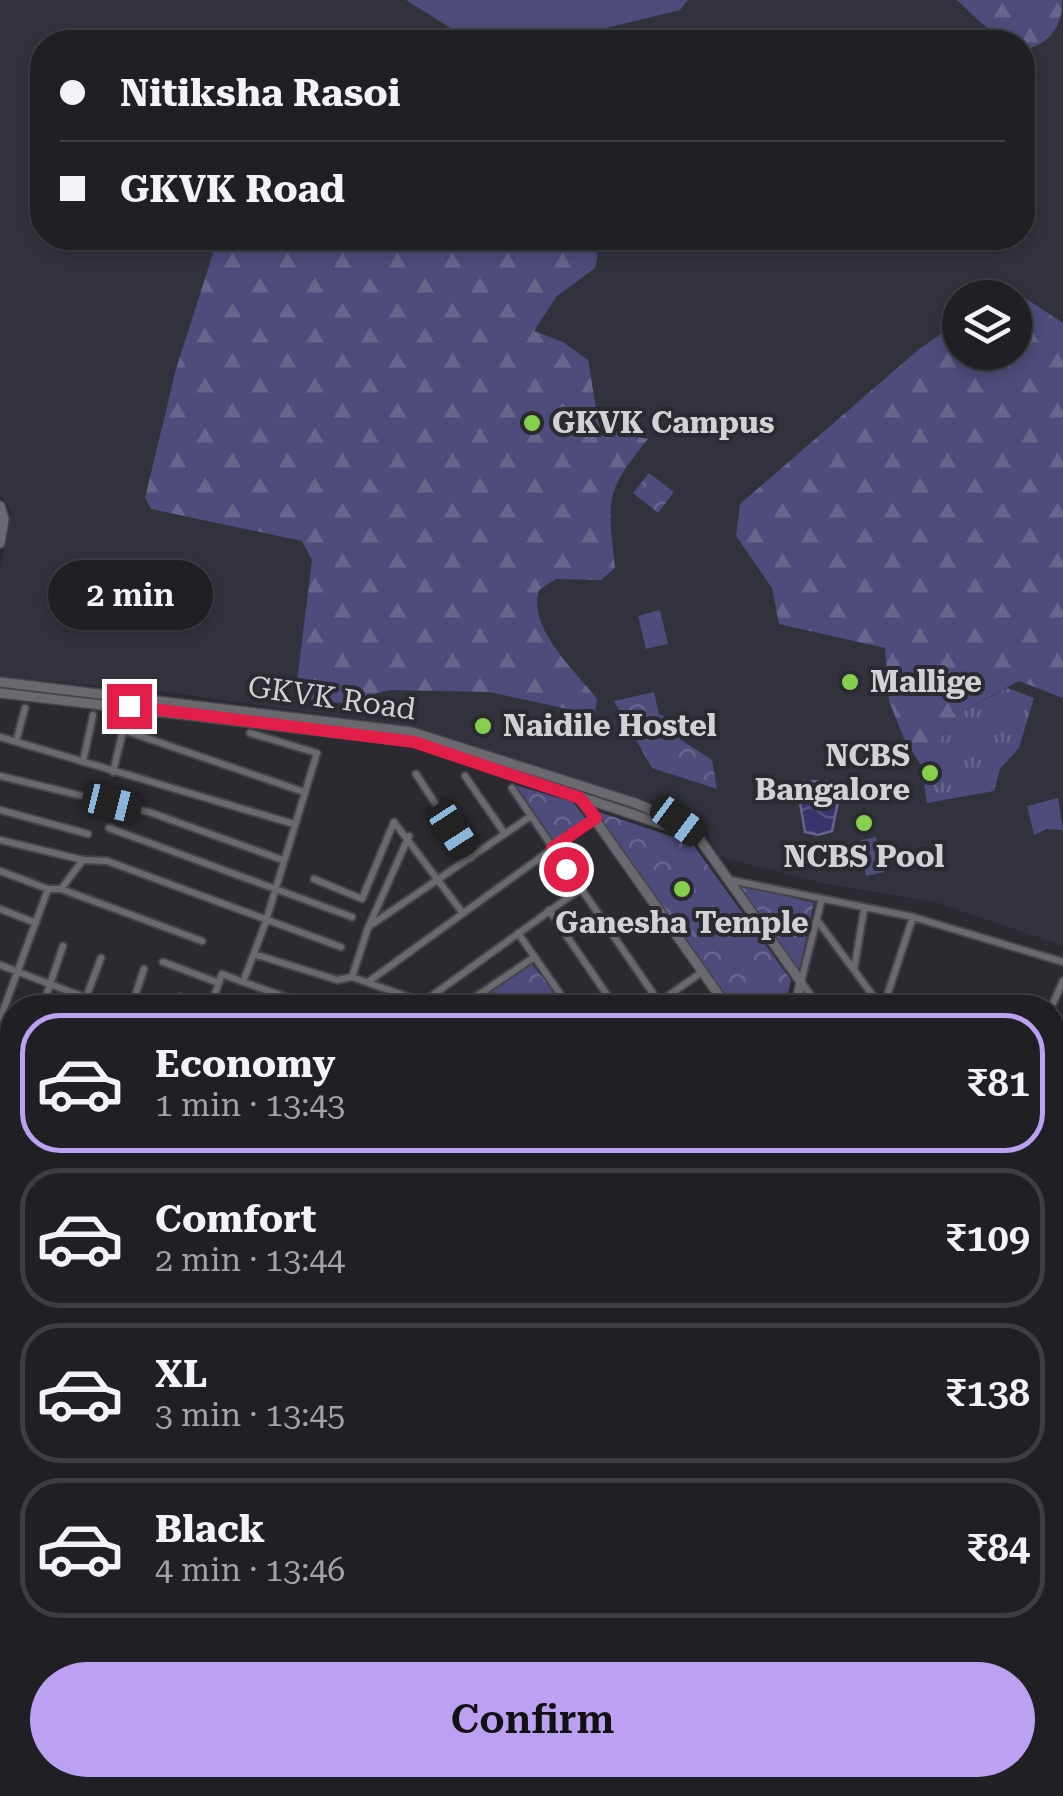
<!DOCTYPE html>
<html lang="en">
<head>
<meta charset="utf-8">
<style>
  :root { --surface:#202024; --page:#2d2d31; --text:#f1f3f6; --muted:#a2a3a6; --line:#3d3e41; --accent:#bca0f2 }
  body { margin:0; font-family:"Roboto Serif",serif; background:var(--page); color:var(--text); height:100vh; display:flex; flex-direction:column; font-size:38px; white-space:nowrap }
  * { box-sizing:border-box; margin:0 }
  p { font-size:32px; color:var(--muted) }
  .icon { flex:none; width:55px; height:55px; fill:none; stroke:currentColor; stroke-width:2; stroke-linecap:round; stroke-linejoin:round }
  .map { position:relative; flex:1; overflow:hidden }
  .details { position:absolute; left:0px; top:995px; width:1065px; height:802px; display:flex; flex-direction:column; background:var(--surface); border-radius:40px 40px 0 0; box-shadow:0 5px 15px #0003,0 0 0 2px var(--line) }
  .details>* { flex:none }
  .hud { position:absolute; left:30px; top:30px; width:1005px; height:220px; border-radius:40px; box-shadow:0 5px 15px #0003,0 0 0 2px var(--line); display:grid; align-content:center; height:220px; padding:0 30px; background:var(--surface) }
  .buttons { position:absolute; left:942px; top:280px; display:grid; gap:20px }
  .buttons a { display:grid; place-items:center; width:90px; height:90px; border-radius:50%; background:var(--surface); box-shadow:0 5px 15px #0003,0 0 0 2px var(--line); font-size:50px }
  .end { position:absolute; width:45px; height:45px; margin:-22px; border:12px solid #e11d48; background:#fff; box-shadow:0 0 0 5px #fff }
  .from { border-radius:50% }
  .bubble { position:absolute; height:70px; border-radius:35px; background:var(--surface); box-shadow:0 5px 15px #0003,0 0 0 2px var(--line); font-size:32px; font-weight:600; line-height:70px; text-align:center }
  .car { position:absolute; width:30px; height:60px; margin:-30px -15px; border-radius:12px; box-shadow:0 0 8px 2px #0007; background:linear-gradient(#222 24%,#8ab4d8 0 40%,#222 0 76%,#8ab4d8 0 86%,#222 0) }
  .hud b { display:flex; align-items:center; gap:35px; height:95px; font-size:38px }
  .hud b+b { border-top:2px solid var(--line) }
  .hud i { width:25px; height:25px; background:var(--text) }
  ul { padding:18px 0 0; list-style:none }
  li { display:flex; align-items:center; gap:30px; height:140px; margin:0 20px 15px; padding:0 10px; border:5px solid var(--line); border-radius:40px }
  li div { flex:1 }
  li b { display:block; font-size:38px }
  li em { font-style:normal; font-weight:600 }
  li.active { border-color:var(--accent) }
  li>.icon { width:90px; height:90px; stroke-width:1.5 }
  .cta { display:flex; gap:20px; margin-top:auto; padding:20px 30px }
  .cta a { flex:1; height:115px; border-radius:60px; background:var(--accent); color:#111; font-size:40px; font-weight:600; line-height:115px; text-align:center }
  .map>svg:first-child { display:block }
</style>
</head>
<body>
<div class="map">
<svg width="1063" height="1796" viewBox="0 0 1063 1796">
  <defs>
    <pattern id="grass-tufts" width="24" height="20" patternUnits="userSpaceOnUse" patternTransform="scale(2.5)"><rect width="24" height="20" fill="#4d4c7a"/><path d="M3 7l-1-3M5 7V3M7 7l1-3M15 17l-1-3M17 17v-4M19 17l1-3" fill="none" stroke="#66658c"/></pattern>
    <pattern id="forest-firs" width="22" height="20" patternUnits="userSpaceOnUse" patternTransform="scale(2.5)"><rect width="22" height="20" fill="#4d4c7a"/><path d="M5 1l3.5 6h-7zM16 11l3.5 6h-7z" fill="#66658c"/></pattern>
    <pattern id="park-crowns" width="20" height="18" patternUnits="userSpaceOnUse" patternTransform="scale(2.5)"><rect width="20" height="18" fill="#4d4c7a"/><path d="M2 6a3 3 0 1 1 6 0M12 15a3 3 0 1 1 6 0" fill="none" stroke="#66658c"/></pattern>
    <pattern id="water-waves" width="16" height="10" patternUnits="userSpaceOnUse" patternTransform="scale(2.5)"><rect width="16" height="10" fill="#39356c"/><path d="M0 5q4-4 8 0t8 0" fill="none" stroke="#555180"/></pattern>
  </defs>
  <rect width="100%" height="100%" fill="#2a2a30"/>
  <path fill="#32323d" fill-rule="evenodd" d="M 0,0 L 1063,0 L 1063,946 L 939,903 L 821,883 L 718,856 L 701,818 L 419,728 L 159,691 L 0,677 L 0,573 L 11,511 L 0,494 ZM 42,42 L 1022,42 L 1022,238 L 42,238 ZM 960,298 L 1015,298 L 1015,352 L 960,352 Z
    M 1053,1032 L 1063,1036 L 1053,1080 L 1063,1084 L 1063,1154 L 1053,1148 Z
    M 415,1785 L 477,1785 L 461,1796 L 400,1796 Z"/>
  <path fill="url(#grass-tufts)" d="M 1007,688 L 1034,698 L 1019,748 L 1000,769 L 994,791 L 927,803 L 921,765 L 958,714 Z"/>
  <path fill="url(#forest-firs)" d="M 957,0 L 1062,0 C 1063,25 1051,42 1028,49 L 1022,42 C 996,42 976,17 957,0 Z
    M 218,238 L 561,238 L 566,246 L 598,253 L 595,268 L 556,297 L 534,331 L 563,342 L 588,360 C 599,414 588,429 648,439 C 603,494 608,499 615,568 L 601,580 L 556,579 L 539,590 C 527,628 575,670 597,699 L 595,715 L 489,692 L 390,690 L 340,703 L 295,697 L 312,560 L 302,541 L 151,509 L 145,498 L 176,369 Z
    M 1013,290 L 1063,323 L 1063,698 L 1019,681 L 958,714 L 921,765 L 905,741 L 889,701 L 885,648 L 779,624 L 772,588 L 736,536 L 740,504 L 918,350 L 960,321 L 960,352 L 1015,352 L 1015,298 L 989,297 Z"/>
  <path fill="url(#park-crowns)" d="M 649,473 L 674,492 L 658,513 L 633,493 Z
    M 654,692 L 659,714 L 674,721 L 681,740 L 712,760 L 717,789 L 652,768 L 614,701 Z
    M 515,785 L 573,802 L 586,819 L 554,842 Z
    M 593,810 L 692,843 L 791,980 L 785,1007 L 734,1007 Z
    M 740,884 L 814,903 L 799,971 L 740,889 Z
    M 532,964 L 566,1007 L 472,1005 Z
    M 12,1498 L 4,1616 L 0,1624 L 0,1549 Z"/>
  <path fill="#4d4c7a" d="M 406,0 L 688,0 L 680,10 L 549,42 L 473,42 Z
    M 660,610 L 668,644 L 646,649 L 638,616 Z
    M 1058,798 L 1063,830 L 1047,829 L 1034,835 L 1027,806 Z
    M 876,837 L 884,872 L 866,876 L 858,841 Z"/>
  <path fill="url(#water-waves)" stroke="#67648c" stroke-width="2.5" d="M 801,781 L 842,782 L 832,831 L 818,835 L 805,832 L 797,785 Z"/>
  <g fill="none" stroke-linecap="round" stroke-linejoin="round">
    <g stroke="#454549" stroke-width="10">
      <path id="minor" d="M 123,730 L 304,792
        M 0,737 L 294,824
        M 16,742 L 25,708
        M 83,762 L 93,715
        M 113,772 L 129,706
        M 416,774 L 471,858
        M 0,776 L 149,812 L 283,860
        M 465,776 L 505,834
        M 512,788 L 663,1008
        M 0,810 L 88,834
        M 109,828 L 352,917
        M 0,840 L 83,860
        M 0,871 L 48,889 L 61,889 L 83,860 L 107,861 L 341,947
        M 314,879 L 362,899 L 394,822 L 462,912
        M 730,880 L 913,917 L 1063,962
        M 61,889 L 202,941
        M 0,909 L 36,923
        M 549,910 L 616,1008
        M 817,920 L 882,1008
        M 371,925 L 531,816
        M 518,933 L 570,1008
        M 254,954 L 337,980 L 352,977 L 368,928 L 409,836
        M 163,962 L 219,983
        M 0,965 L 113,1008
        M 854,970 L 864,909
        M 352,977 L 440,1008
        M 243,982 L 309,1005
        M 368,982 L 595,818
        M 179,997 L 207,1008
        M 426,1000 L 580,889
        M 313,1002 L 330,1008
        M 462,1006 L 533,958
        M 42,1008 L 63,946
        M 82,1008 L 101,958
        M 131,1008 L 144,969
        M 210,1008 L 222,974 L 243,982 L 265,924 L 317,753 L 250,733
        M 551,1008 L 563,999
        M 651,1008 L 702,972
        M 821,1008 L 801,982 L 821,902
        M 883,1008 L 913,917
        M 1051,1008 L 1063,981
        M 12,1024 L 0,1019 L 48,889
        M 0,1055 L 12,1060
        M 0,1095 L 12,1099
        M 0,1129 L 12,1134
        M 0,1201 L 6,1178
        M 1052,1213 L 1063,1227
        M 0,1242 L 12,1246
        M 0,1280 L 12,1284
        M 0,1313 L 12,1316
        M 0,1348 L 12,1351
        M 0,1419 L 12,1387
        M 0,1430 L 12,1434
        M 0,1455 L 12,1459
        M 1052,1497 L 1063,1504
        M 0,1537 L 12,1487
        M 1052,1543 L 1063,1551
        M 1052,1591 L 1063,1599
        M 1052,1619 L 1063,1611
        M 0,1631 L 6,1617 L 12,1542
        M 0,1661 L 12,1671
        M 1052,1668 L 1063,1659
        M 1052,1711 L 1063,1719
        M 1052,1735 L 1063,1742
        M 385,1785 L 401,1790
        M 666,1785 L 705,1796
        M 826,1785 L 870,1796
        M 1026,1785 L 1042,1796
        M 51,1796 L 56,1785
        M 87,1796 L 92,1785
        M 218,1796 L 221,1785
        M 244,1796 L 246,1785
        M 277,1796 L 279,1785
        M 310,1796 L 312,1785
        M 341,1796 L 342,1785
        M 556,1796 L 572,1785
        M 618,1796 L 634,1785
        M 897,1796 L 906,1785
        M 951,1796 L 960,1785
        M 999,1796 L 1008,1785"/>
    </g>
    <g stroke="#454549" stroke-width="12">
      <path id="tertiary" d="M 1052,1404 L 1063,1397
        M 1052,1425 L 1063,1432
        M 129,1796 L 133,1789 L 142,1796
        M 394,1796 L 408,1785
        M 479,1796 L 495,1785"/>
    </g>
    <g stroke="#454549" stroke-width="12">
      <path id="secondary" d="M 0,506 L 4,519 L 0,543
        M 0,682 L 412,732 L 635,803 L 678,821 L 698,837 L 801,982 L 795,1008
        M 0,693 L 414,742 L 686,832
        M 581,800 L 728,1008
        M 1052,1319 L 1063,1328
        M 0,1688 L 12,1702
        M 114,1785 L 128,1796"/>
    </g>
    <use href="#minor" stroke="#69696f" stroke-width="6"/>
    <use href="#tertiary" stroke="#69696f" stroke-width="9"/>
    <use href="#secondary" stroke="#69696f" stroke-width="9"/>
    <g stroke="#bfbfc3" stroke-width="6">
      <path id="rail" d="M 1052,1380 L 1063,1373
        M 437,1796 L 453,1785"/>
    </g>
    <use href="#rail" stroke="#2a2a30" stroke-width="2.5" stroke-dasharray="8" stroke-linecap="butt"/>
  </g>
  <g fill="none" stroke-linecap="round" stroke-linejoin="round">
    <path stroke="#e11d48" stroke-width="12" d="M 129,706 L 414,742 L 580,798 L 596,818 L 552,848 L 566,869"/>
  </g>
  <g fill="#85cf4c" stroke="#2a2a30" stroke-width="4">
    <circle cx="532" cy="423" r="10"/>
    <circle cx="850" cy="682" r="10"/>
    <circle cx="483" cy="726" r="10"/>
    <circle cx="930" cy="773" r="10"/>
    <circle cx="864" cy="823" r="10"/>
    <circle cx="682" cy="889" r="10"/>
  </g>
  <g text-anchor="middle" stroke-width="8" stroke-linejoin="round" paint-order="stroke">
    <g font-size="30" font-weight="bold" fill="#d2d2d6" stroke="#2a2a30" text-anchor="start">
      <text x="552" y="433">GKVK Campus</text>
      <text x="870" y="692">Mallige</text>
      <text x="503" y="736">Naidile Hostel</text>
      <text x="910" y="766" text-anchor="end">NCBS<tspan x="910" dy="34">Bangalore</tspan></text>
      <text x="864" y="867" text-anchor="middle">NCBS Pool</text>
      <text x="682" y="933" text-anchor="middle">Ganesha Temple</text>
    </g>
    <g font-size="30" fill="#d2d2d6" stroke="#2a2a30">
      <text transform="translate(332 698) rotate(8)" y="10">GKVK Road</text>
    </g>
  </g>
</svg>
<div class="buttons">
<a><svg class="icon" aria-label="layers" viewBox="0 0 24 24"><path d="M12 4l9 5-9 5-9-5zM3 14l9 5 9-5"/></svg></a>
</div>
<i class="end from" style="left:566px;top:869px"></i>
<i class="end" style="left:129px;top:706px"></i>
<div class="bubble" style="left:48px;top:560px;width:165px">2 min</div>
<i class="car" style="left:112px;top:803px;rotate:104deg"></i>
<i class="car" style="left:678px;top:821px;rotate:127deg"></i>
<i class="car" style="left:453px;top:830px;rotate:147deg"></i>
<div class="hud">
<b><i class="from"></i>Nitiksha Rasoi</b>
<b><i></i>GKVK Road</b>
</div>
<section class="details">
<ul>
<li class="active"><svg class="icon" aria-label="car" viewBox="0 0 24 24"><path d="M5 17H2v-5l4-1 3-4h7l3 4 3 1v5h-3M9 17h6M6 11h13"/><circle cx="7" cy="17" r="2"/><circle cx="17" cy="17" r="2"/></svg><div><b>Economy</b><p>1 min · 13:43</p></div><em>₹81</em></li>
<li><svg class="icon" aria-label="car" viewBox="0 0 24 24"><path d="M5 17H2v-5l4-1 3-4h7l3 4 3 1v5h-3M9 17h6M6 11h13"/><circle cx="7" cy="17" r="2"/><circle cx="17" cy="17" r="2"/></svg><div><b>Comfort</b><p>2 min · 13:44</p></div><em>₹109</em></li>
<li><svg class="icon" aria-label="car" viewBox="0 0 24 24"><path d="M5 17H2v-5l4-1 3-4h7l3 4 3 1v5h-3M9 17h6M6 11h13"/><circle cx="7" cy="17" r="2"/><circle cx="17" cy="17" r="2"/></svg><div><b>XL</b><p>3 min · 13:45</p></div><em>₹138</em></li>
<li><svg class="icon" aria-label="car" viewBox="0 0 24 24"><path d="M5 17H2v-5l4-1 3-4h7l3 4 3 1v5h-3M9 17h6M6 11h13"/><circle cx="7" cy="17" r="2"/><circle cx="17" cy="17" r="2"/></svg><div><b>Black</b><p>4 min · 13:46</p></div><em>₹84</em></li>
</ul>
<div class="cta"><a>Confirm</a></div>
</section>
</div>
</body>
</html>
